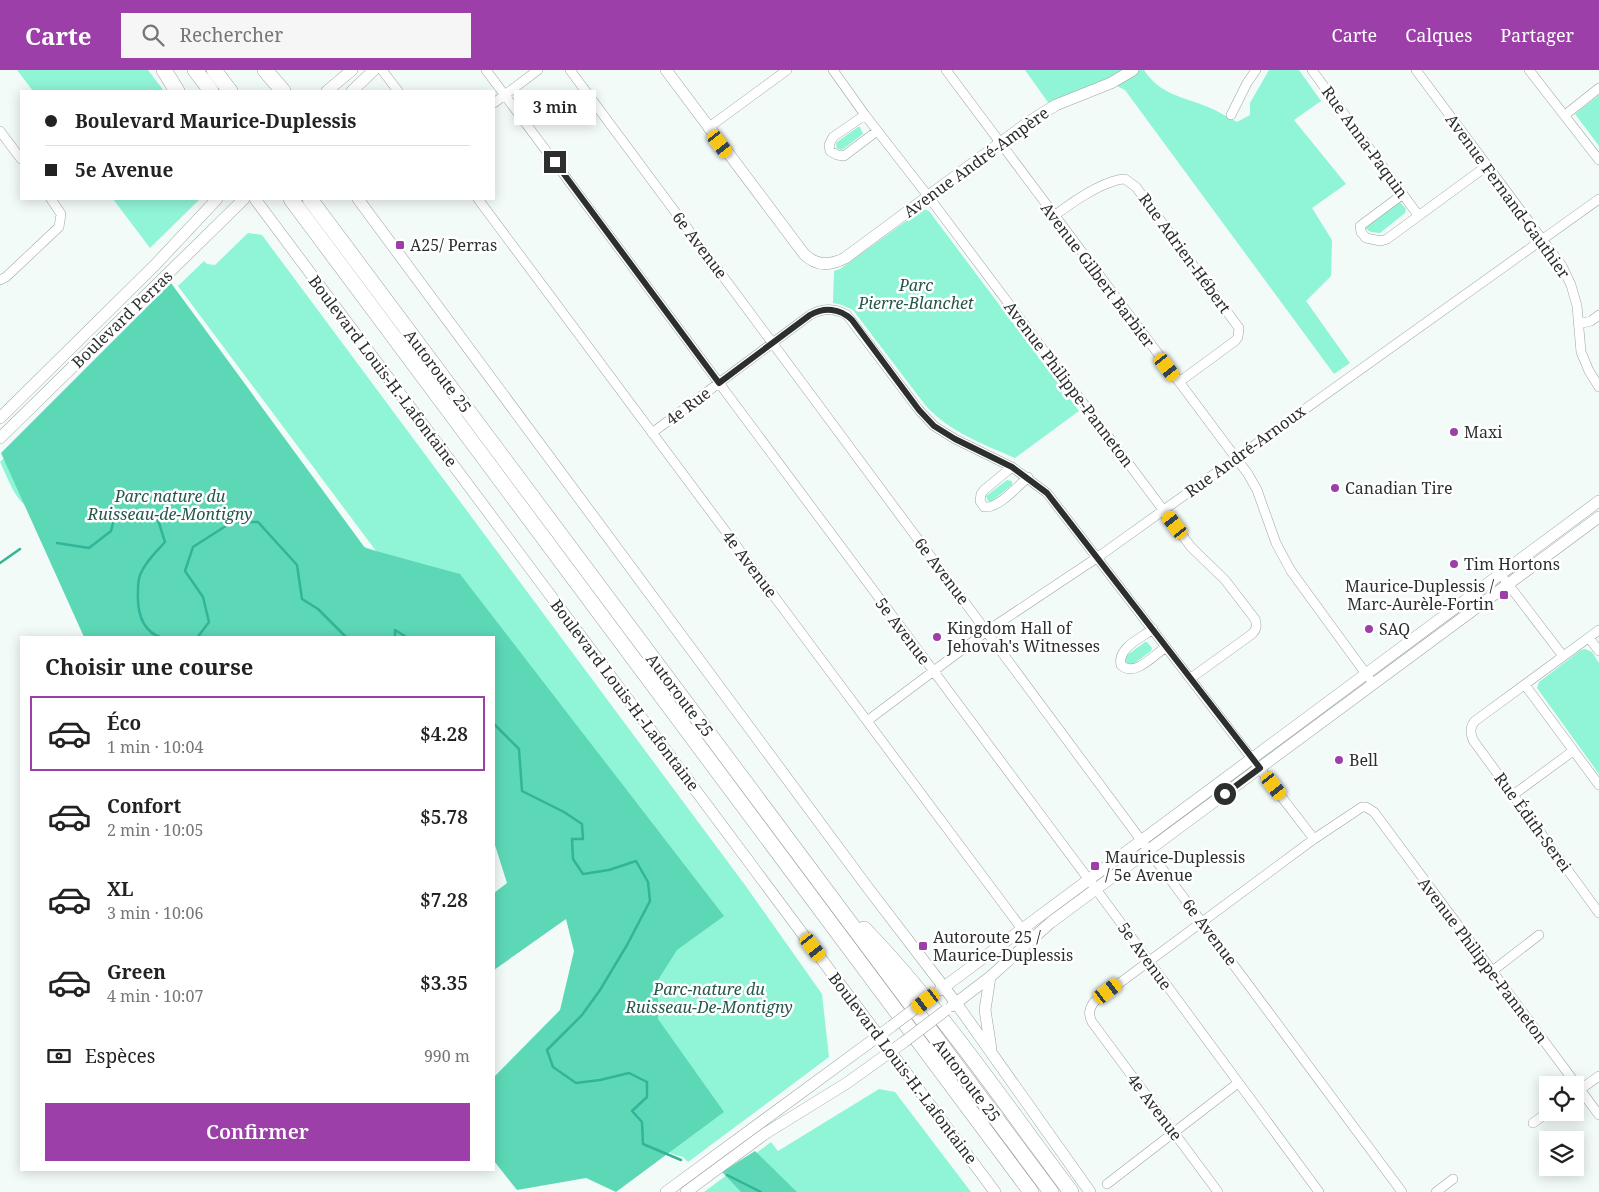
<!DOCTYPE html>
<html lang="fr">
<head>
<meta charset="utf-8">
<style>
  :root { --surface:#fff; --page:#f6f6f6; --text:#222; --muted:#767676; --line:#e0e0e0; --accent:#9c3fa9 }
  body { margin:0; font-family:"Noto Serif",serif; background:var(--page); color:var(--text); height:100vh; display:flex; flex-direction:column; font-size:19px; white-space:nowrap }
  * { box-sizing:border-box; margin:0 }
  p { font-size:16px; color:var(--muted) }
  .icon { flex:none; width:28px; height:28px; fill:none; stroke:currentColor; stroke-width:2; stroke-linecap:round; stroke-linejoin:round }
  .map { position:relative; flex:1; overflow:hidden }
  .panel { position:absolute; left:20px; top:566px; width:475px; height:535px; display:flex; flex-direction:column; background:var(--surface); border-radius:0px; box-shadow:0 2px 12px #0003 }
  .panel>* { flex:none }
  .banner { position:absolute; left:20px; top:20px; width:475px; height:110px; border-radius:0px; box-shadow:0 2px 12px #0003; display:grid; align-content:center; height:110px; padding:0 25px; background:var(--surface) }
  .buttons { position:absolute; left:1539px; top:1006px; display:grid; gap:10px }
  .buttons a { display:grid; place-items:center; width:45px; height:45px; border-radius:0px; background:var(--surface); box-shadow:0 2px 12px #0003; font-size:25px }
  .end { position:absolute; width:22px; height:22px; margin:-11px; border:6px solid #2c2f2e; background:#fff; box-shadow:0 0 0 2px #fff }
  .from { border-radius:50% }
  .bubble { position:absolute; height:35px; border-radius:0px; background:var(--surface); box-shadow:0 2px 12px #0003; font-size:16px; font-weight:600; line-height:35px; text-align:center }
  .car { position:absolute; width:15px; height:30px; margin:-15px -8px; border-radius:6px; box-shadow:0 0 4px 1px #0007; background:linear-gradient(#f5c518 24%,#345 0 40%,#f5c518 0 76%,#345 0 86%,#f5c518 0) }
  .banner b { display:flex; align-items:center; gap:18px; height:48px; font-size:19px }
  .banner b+b { border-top:1px solid var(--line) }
  .banner i { width:12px; height:12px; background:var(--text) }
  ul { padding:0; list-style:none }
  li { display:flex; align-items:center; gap:15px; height:75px; margin:0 10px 8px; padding:0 15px; border:2px solid transparent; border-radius:0px }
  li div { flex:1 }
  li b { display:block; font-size:19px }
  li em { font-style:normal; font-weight:600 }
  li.active { border-color:var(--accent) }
  li>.icon { width:45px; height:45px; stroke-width:1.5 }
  h2 { padding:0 25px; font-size:22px; line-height:60px }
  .pay { display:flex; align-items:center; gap:12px; height:55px; padding:0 25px; font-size:19px }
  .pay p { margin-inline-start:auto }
  .primary-button { display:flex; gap:10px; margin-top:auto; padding:10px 25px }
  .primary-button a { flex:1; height:58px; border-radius:0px; background:var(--accent); color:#fff; font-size:20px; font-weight:600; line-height:58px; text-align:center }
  header { display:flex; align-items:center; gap:30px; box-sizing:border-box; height:70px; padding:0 25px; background:var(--accent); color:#fff }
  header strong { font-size:24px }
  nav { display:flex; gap:28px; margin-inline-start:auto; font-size:18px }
  .search { width:350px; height:45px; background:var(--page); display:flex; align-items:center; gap:12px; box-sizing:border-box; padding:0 18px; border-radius:0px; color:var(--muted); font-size:19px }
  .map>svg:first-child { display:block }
</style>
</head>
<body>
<header>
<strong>Carte</strong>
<div class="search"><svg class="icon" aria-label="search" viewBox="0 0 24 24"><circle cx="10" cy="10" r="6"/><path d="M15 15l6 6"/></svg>Rechercher</div>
<nav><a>Carte</a><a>Calques</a><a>Partager</a></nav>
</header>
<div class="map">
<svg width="1599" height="1122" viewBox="0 0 1599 1122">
  <rect width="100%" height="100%" fill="#f3fbf8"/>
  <path fill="#90f4d7" d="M 17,0 L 148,0 L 164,21 L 33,21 Z
    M 1025,0 L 1144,0 C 1160,25 1184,27 1208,37 C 1218,41 1227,47 1237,52 L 1250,45 L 1250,33 L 1269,0 L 1299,0 L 1321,31 L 1294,50 L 1346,114 L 1312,138 L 1332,170 L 1331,206 L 1306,231 L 1350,293 L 1334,304 L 1125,20 L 1111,13 L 1052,38 Z
    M 1599,25 L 1599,76 L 1575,44 Z
    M 858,57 L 860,57 L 863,64 L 842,80 L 837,79 L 836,75 L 837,72 Z
    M 113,129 L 200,129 L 150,178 Z
    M 1400,132 L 1406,139 L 1405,143 L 1380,163 L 1371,162 L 1366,159 L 1367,155 Z
    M 923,139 L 929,141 L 1079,341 L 1015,388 C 983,374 950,362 926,336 L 853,240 L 842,235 L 833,233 L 834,201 L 840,199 Z
    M 248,163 L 262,165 L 745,815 L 822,924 L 829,987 L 688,1092 L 683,1087 L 672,1084 L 663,1076 L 596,934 L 494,640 L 494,568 L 30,439 C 14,429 8,408 0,392 L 19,373 L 362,476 L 376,481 L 178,216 L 204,191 L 207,194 L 215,195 Z
    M 1007,410 L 1012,411 L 1012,415 L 992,431 L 988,431 L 986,426 Z
    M 1145,572 L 1147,572 L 1152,578 L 1151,581 L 1132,595 L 1127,594 L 1125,590 L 1126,586 Z
    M 1585,579 L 1592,582 L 1599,593 L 1599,704 L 1537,618 L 1539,612 L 1581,580 Z
    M 879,1019 L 895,1022 L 971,1122 L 704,1122 L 771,1072 L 778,1081 Z"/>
  <path fill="#5dd8b7" d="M 171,213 L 365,478 L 460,504 L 724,846 L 677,880 L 658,910 L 658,949 L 724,1042 L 616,1122 L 586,1108 L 517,1120 L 494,1091 L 494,1007 L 560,940 L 574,881 L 566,849 L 494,900 L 494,823 L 507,813 L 494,772 L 494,568 L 84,567 L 1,383 Z
    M 755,1081 L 797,1122 L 741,1122 L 722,1102 Z"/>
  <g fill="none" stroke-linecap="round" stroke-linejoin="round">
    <path stroke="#31b596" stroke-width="2.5" d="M 57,473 L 89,478 L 111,461 L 116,442 L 143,442 L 158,450 L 165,472 C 156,482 145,492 140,505 C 138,510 138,515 138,521 C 137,540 141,561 162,568
      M 0,493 L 20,479
      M 197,568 L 209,552 L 203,527 L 185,501 L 193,477 L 232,452 L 258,452 L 297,495 L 302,529 L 318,539 L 347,568
      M 395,568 L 395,560 L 408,568
      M 494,654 L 519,679 L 522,721 L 564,742 L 582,754 L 583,769 L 572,769 L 573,789 L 583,804 L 609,800 L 636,791 L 648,812 L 650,831 L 627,875 L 600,920 L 582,945 L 547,980 L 553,997 L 576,1013 L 600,1010 L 629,1003 L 647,1012 L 647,1027 L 632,1041 L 642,1052 L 643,1074 L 681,1090
      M 727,1105 L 761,1122"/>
    <g stroke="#9ca3a1" stroke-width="10">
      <path id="street" d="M 382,0 L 398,21
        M 486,0 L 1101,826 L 1319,1122
        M 570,0 L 1402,1122
        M 833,0 L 865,45 L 928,126 L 1191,477 L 1225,510 L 1255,549 C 1257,555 1257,559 1252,564 L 1191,608
        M 946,0 L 1248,404 L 1257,420 L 1276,473 L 1291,501 L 1369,608
        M 1312,0 L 1418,145
        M 1416,0 L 1562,196 L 1571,215 L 1577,236 L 1581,282 L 1589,301 L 1599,317
        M 1529,0 L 1599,90
        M 494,33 L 538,0
        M 865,45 L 833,67 L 829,75 L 830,81 L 837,85 L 844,86 L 877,61
        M 1231,45 L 1247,13 L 1256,0
        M 1565,45 L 1599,18
        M 708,58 L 787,0
        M 0,61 L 21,89
        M 1403,124 L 1360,156 L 1361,162 L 1366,168 L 1381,171 L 1387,169 L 1488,95
        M 478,129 L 1022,859
        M 1054,146 C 1071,133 1104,110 1125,109 L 1136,117 L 1239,258 L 1238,267 L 1235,271 L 1179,312
        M 0,210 L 6,207 L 59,157 L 61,144 L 51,129
        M 1578,254 L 1591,251 L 1599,245
        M 652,363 L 810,245 C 822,238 835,238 847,245 L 919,340 L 934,356 L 955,369 L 1012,397 L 1047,423 L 1314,769
        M 1012,397 L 984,420 L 981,424 L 980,431 L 984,437 C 998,439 1017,417 1028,407
        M 1505,510 L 1563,586
        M 1153,559 C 1141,568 1117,578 1121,595 C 1134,608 1154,585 1166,577
        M 1599,560 L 1475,651 C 1470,657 1470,662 1473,670 L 1599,843
        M 1589,568 L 1599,581
        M 1525,615 L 1599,715
        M 867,651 L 987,561 L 1098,487 L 1599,129
        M 1513,725 L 1573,681
        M 1491,902 L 1539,865
        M 1575,1023 L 1599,1006
        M 1533,1053 L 1548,1042
        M 1107,1114 L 1238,1013
        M 1218,1122 L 1092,952 C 1088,944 1089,939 1094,932 L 1314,769 L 1362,737 L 1366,737 L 1374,742 L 1599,1045
        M 1436,1122 L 1453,1109"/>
    </g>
    <g stroke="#9ca3a1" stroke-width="12">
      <path id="secondary" d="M 666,0 L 804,184 C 816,196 830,196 845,188 L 1030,51 L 1056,35 L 1111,13 L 1133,0
        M 327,21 L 352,0
        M 352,21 L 374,0
        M 255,129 L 995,1122
        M 358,129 L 868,818 L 956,933 L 1090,1122
        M 0,348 L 155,195 L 217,129
        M 0,368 L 244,129
        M 990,907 L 985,940 L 991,979
        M 940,920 L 1599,431
        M 952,936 L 990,907 L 1050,853 L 1599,447
        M 666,1122 L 892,956
        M 686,1122 L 766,1063 L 847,1013 L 904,972"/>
    </g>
    <g stroke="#9ca3a1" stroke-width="16">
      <path id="highway" d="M 164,0 L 177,21
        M 195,0 L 211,21
        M 214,0 L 230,21
        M 265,0 L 283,21
        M 291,129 L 1031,1122
        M 310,129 L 1051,1122
        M 864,859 C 941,939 1004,1033 1071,1122"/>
    </g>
    <use href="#street" stroke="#fff" stroke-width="9"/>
    <use href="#secondary" stroke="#fff" stroke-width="11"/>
    <use href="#highway" stroke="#fff" stroke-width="15"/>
    <g stroke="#9ca3a1" stroke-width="12" stroke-linecap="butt">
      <path id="secondary-bridge" d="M 892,956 L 934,924
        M 904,972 L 946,940"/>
    </g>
    <use href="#secondary-bridge" stroke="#fff" stroke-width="11"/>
  </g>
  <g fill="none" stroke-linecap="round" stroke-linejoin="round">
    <path stroke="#2c2f2e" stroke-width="6" d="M 555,92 L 719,313 L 810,245 C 824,237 840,238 852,250 L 919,340 L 934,356 L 955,369 L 1012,397 L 1047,423 L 1260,698 L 1225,724"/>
  </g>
  <g fill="#9c3fa9" stroke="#fff" stroke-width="2">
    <rect x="395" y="170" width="10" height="10" rx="2.5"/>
    <circle cx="1454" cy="362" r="5"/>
    <circle cx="1335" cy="418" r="5"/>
    <circle cx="1454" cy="494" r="5"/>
    <rect x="1499" y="520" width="10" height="10" rx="2.5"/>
    <circle cx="1369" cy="559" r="5"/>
    <circle cx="937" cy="567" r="5"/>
    <circle cx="1339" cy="690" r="5"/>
    <rect x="1090" y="791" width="10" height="10" rx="2.5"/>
    <rect x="918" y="871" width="10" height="10" rx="2.5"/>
  </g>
  <g text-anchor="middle" stroke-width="5" stroke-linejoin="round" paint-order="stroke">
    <g font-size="16" fill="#2c2f2e" stroke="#fff">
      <text transform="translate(1365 72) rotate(54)" y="6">Rue Anna-Paquin</text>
      <text transform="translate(976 92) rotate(-36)" y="6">Avenue André-Ampère</text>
      <text transform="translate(1508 126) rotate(54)" y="6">Avenue Fernand-Gauthier</text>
      <text transform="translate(700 175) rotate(53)" y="6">6e Avenue</text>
      <text transform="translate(1185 183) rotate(54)" y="6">Rue Adrien-Hébert</text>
      <text transform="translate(1098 205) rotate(53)" y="6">Avenue Gilbert Barbier</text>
      <text transform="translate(122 249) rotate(-44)" y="6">Boulevard Perras</text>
      <text transform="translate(383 301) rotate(53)" y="6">Boulevard Louis-H.-Lafontaine</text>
      <text transform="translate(438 301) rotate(53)" y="6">Autoroute 25</text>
      <text transform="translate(1069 314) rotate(53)" y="6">Avenue Philippe-Panneton</text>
      <text transform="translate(688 336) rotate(-37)" y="6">4e Rue</text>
      <text transform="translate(1245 381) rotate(-36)" y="6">Rue André-Arnoux</text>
      <text transform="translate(750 494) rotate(53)" y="6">4e Avenue</text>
      <text transform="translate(942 501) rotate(53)" y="6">6e Avenue</text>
      <text transform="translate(903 561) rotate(53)" y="6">5e Avenue</text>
      <text transform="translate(625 625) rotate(53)" y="6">Boulevard Louis-H.-Lafontaine</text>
      <text transform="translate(680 625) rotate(53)" y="6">Autoroute 25</text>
      <text transform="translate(1533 752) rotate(54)" y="6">Rue Édith-Serei</text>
      <text transform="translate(1210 862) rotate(53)" y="6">6e Avenue</text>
      <text transform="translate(1145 886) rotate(54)" y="6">5e Avenue</text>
      <text transform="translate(1483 890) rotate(53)" y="6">Avenue Philippe-Panneton</text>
      <text transform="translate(903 998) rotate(53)" y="6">Boulevard Louis-H.-Lafontaine</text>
      <text transform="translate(967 1010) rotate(53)" y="6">Autoroute 25</text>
      <text transform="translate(1155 1037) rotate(53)" y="6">4e Avenue</text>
    </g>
    <g font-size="16" fill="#2c2f2e" stroke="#fff" text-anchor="start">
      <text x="410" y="181">A25/ Perras</text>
      <text x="1464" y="368">Maxi</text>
      <text x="1345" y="424">Canadian Tire</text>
      <text x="1464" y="500">Tim Hortons</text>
      <text x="1494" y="522" text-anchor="end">Maurice-Duplessis /<tspan x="1494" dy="18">Marc-Aurèle-Fortin</tspan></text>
      <text x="947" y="564">Kingdom Hall of<tspan x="947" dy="18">Jehovah's Witnesses</tspan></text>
      <text x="1379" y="565">SAQ</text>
      <text x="1349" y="696">Bell</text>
      <text x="1105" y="793">Maurice-Duplessis<tspan x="1105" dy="18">/ 5e Avenue</tspan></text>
      <text x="933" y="873">Autoroute 25 /<tspan x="933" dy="18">Maurice-Duplessis</tspan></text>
    </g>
    <g font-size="16" font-style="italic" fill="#25584a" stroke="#fff">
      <text x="916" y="221">Parc<tspan x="916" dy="18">Pierre-Blanchet</tspan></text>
      <text x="170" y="432">Parc nature du<tspan x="170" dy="18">Ruisseau-de-Montigny</tspan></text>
      <text x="709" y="925">Parc-nature du<tspan x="709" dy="18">Ruisseau-De-Montigny</tspan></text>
    </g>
  </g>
</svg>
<div class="buttons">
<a><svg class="icon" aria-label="locate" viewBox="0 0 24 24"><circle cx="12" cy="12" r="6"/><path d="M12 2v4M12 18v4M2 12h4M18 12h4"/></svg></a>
<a><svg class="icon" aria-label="layers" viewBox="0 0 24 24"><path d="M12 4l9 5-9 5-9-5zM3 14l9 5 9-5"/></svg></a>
</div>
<i class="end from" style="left:1225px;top:724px"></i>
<i class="end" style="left:555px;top:92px"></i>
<div class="bubble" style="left:514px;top:20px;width:82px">3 min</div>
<i class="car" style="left:720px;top:74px;rotate:143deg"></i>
<i class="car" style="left:1167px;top:297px;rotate:143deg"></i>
<i class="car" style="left:1175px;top:455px;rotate:323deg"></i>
<i class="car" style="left:1274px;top:716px;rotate:143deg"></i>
<i class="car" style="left:813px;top:877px;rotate:143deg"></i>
<i class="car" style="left:1108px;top:921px;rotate:53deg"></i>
<i class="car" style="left:926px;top:931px;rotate:233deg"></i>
<div class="banner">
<b><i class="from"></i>Boulevard Maurice-Duplessis</b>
<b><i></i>5e Avenue</b>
</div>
<section class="panel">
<h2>Choisir une course</h2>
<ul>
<li class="active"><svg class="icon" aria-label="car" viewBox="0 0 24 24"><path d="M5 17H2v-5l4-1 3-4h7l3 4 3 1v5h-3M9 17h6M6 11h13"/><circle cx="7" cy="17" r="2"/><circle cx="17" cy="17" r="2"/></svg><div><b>Éco</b><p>1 min · 10:04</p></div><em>$4.28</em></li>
<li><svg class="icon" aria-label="car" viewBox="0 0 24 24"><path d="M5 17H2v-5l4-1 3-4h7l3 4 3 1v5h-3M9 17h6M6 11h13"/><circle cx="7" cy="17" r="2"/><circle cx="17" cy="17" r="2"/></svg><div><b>Confort</b><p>2 min · 10:05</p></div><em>$5.78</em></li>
<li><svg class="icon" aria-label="car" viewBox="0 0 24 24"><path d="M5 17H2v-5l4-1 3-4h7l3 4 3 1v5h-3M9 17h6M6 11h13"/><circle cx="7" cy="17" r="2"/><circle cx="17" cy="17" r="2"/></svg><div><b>XL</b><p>3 min · 10:06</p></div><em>$7.28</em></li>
<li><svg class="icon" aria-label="car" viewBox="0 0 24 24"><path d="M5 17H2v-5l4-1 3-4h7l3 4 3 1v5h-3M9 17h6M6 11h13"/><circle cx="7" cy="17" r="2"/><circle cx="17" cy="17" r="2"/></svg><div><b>Green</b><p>4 min · 10:07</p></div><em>$3.35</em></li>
</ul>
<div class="pay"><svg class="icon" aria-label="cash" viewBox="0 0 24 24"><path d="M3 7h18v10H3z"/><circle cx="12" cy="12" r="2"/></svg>Espèces<p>990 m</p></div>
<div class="primary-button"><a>Confirmer</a></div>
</section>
</div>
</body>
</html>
